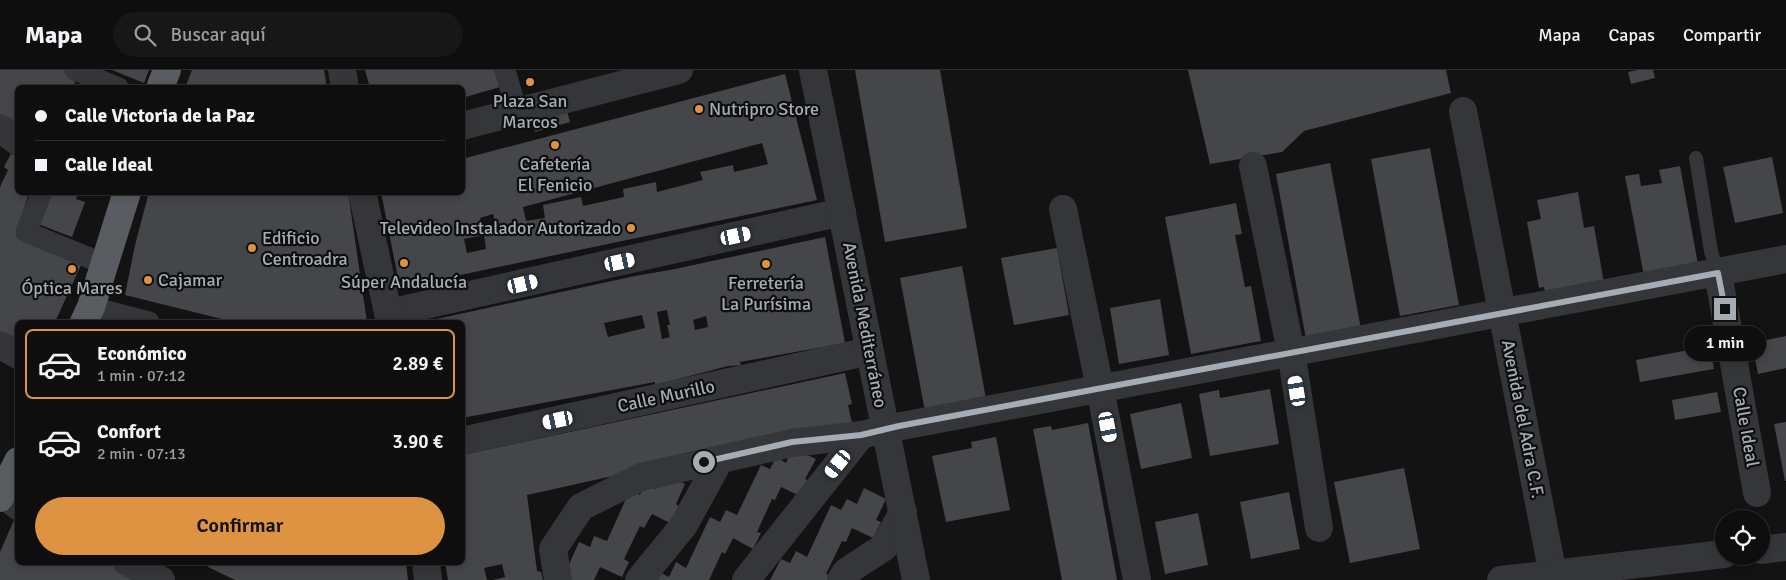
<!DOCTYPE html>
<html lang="es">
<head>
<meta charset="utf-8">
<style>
  :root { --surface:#0e0e0f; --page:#171718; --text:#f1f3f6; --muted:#9b9c9e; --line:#2e2e2f; --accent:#dd9342 }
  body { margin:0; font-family:Signika,sans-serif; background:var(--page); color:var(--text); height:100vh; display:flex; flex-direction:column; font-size:19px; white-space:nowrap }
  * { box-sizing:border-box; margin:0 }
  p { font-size:16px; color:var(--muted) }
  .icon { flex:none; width:28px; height:28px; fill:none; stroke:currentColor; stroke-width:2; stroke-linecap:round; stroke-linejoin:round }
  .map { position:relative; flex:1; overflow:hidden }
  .drawer { position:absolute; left:15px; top:250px; width:450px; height:245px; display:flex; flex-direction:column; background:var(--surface); border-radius:8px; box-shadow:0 2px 8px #0003,0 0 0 1px var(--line) }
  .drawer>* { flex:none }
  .hud { position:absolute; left:15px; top:15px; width:450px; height:110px; border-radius:8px; box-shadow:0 2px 8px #0003,0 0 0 1px var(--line); display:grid; align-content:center; height:110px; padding:0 20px; background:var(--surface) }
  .fabs { position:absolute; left:1715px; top:440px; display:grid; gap:10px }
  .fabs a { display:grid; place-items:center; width:55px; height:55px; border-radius:50%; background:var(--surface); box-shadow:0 2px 8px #0003,0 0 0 1px var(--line); font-size:25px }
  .end { position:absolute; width:22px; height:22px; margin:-11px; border:6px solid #a6acb3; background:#111; box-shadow:0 0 0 2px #111 }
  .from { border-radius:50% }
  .bubble { position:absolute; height:35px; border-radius:18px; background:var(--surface); box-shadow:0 2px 8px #0003,0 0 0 1px var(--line); font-size:16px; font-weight:600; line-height:35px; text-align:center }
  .car { position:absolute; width:15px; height:30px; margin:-15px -8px; border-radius:6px; box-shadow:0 0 4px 1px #0007; background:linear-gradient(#fff 24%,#345 0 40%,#fff 0 76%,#345 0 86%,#fff 0) }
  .hud b { display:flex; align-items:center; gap:18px; height:48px; font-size:19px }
  .hud b+b { border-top:1px solid var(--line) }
  .hud i { width:12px; height:12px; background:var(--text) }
  ul { padding:9px 0 0; list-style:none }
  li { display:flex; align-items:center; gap:15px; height:70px; margin:0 10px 8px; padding:0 10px; border:2px solid transparent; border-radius:8px }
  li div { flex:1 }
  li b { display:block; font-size:19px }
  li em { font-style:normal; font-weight:600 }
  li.active { border-color:var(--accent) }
  li>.icon { width:45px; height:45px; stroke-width:1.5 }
  .cta { display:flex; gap:10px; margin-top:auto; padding:10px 20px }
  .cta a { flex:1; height:58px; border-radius:30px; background:var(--accent); color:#111; font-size:20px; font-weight:600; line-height:58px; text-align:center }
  header { display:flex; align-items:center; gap:30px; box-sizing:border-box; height:70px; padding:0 25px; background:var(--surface); border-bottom:1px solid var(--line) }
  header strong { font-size:24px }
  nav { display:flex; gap:28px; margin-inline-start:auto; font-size:18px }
  .search { width:350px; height:45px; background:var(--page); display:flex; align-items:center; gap:12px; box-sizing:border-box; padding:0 18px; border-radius:28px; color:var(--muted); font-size:19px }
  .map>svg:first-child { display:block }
</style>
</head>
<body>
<header>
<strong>Mapa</strong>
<div class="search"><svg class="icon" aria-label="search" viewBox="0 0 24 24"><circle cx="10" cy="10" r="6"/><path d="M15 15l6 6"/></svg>Buscar aquí</div>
<nav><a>Mapa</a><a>Capas</a><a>Compartir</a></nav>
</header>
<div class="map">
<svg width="1786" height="510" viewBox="0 0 1786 510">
  <rect width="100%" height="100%" fill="#131314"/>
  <path fill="#454649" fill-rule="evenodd" d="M 0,0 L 69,0 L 75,13 L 74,18 L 18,18 L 18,61 L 0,48 Z
    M 112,0 L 149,0 L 144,13 Z
    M 192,0 L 324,0 L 327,18 L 185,18 Z
    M 365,0 L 496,0 L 500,17 L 462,28 L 462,18 L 370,18 Z
    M 855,0 L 940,0 L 967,158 L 885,172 Z
    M 1188,0 L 1446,0 L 1451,23 L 1304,61 L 1282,82 L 1210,94 Z
    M 1638,0 L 1653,0 L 1655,8 L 1631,14 L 1628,2 Z
    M 785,4 L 817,130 L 408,216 L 398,208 L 381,122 L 462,122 L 462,89 ZM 762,73 L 768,94 L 734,102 L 733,95 L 700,102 L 703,110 L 657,122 L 656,112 L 623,119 L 624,127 L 583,136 L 581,127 L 543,135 L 545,148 L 526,151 L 523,137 ZM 493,144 L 496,156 L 482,159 L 480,148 ZM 484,165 L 486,179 L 467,183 L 464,169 Z
    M 567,41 L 570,52 L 535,62 L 532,50 Z
    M 14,78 L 18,81 L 18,122 L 29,122 L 16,166 L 82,193 L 55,252 L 18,252 L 18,280 L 0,269 L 0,117 L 8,100 L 4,97 Z
    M 1430,78 L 1459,235 L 1400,246 L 1371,89 Z
    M 1772,87 L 1783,143 L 1735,153 L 1723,97 Z
    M 1330,93 L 1361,259 L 1306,269 L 1276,104 Z
    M 1680,96 L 1699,200 L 1645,211 L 1625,106 L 1639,104 L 1641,116 L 1662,113 L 1659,100 Z
    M 50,122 L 79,122 L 76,129 L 85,132 L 72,167 L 38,154 Z
    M 149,122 L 348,122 L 367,252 L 234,252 L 125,225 L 135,175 Z
    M 1578,122 L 1584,158 L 1594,156 L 1605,219 L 1547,230 L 1544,217 L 1539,218 L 1527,152 L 1541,149 L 1537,130 Z
    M 1236,133 L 1242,164 L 1235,165 L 1245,217 L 1251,216 L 1261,271 L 1191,284 L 1165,147 Z
    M 825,167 L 845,273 L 740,292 L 741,295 L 728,296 L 655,315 L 655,312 L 462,348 L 462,252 L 423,252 L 635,206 L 670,200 ZM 667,240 L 670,255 L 667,255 L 670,267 L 662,269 L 657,242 ZM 642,245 L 645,258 L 608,267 L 604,253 ZM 706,246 L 708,257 L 695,260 L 693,250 Z
    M 1057,178 L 1069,245 L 1014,255 L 1001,188 Z
    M 962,196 L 986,329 L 925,341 L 900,208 Z
    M 1160,229 L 1169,285 L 1119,294 L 1110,238 Z
    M 1786,266 L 1786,298 L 1758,304 L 1752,273 Z
    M 1710,276 L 1714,299 L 1640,312 L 1636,290 Z
    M 845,303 L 852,334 L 848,335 L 852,353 L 527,425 L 537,501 L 541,502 L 543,510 L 493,510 L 505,507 L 502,494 L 484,498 L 487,510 L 448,510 L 445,492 L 462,492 L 462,385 Z
    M 1270,319 L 1279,374 L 1210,386 L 1199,324 L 1219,320 L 1220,328 Z
    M 1717,322 L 1721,342 L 1675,350 L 1672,330 Z
    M 1181,333 L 1192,388 L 1141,399 L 1130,344 Z
    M 1786,352 L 1786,411 L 1785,411 L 1774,354 Z
    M 1088,353 L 1105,444 L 1117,510 L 1062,510 L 1033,359 L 1051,356 L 1052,360 Z
    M 996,367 L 1010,440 L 946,452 L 932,386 L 972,378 L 971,372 Z
    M 793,378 L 816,389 L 805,409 L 810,411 L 802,427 L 781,417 L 775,430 L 772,429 L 757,462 L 761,463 L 753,479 L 733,468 L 725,484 L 722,482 L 709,510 L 657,510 L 661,503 L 669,507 L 676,492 L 686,498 L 710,447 L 720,452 L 726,440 L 737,445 L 761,395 L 770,399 L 776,387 L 786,393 Z
    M 1404,398 L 1420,479 L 1350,493 L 1334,412 Z
    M 663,404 L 685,414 L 676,434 L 680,437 L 672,454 L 652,444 L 644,458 L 640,456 L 624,489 L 629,492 L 622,507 L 600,497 L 594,510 L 562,510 L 579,472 L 590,477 L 594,466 L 607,471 L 630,420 L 640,425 L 645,414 L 656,419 Z
    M 864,418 L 886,429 L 876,450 L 881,452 L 873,468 L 852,458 L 846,472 L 842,471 L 826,504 L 831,506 L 829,510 L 770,510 L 781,489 L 790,493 L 796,481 L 807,487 L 831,435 L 841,440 L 847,429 L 857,434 Z
    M 1289,422 L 1300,479 L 1251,489 L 1240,432 Z
    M 18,441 L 18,492 L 116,492 L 151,510 L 0,510 L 0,482 Z
    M 1198,443 L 1208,495 L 1165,504 L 1155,452 Z
    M 203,492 L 406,492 L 408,510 L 235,510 L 208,497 L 209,495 Z"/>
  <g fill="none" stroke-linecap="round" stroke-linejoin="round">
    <path stroke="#343639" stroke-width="14" d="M 1696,88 L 1711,181 L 1718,203"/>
    <path stroke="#343639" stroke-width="21" d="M 75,0 L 119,18
      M 505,0 L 517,42
      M 42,122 L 26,162 L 104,194
      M 91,237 L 149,252"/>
    <path stroke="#343639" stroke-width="28" d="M 1463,41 L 1554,510
      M 462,56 L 679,0
      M 0,58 L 18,72
      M 1253,96 L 1291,282 L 1319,458
      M 1063,139 L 1100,318 L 1137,510
      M 1718,203 L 1757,423
      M 389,243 L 842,142
      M 0,275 L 18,285
      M 462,371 L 870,281
      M 558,510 L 553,479 L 581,437 L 641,407 L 792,373 L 861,365 L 886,359 L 1786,189
      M 639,510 L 684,455 L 720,389
      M 746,510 L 861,365
      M 841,510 L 846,502 L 884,477 L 903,442"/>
    <path stroke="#343639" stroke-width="28" d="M 342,0 L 345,18
      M 813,0 L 916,510
      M 362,122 L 390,252
      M 0,421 L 18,436
      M 1761,480 L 1786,477
      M 127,492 L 161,510
      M 426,492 L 428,510
      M 1501,510 L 1724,484"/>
    <path stroke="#595c60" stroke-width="28" d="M 160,18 L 167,0
      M 84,252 L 91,237 L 127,122
      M 0,428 L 18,391"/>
  </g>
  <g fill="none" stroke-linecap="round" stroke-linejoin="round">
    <path stroke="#a6acb3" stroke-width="6" d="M 704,392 L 792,372 L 861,365 L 899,356 L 1718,203 L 1725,239"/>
  </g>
  <g fill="#dd9342" stroke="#0e0e0f" stroke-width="2">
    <circle cx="530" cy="12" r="5"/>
    <circle cx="699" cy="39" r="5"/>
    <circle cx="555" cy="75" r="5"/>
    <circle cx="631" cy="158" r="5"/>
    <circle cx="252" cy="178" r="5"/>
    <circle cx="404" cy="193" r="5"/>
    <circle cx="766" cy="194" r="5"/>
    <circle cx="72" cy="199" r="5"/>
    <circle cx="148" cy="210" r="5"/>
  </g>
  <g text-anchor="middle" stroke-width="4.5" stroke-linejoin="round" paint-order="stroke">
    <g font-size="18" fill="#a6acb3" stroke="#0e0e0f">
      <text x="530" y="37">Plaza San<tspan x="530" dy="21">Marcos</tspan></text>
      <text x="709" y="45" text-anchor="start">Nutripro Store</text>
      <text x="555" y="100">Cafetería<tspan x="555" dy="21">El Fenicio</tspan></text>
      <text x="621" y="164" text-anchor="end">Televideo Instalador Autorizado</text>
      <text x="262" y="174" text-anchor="start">Edificio<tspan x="262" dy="21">Centroadra</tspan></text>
      <text x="158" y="216" text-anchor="start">Cajamar</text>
      <text x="404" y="218">Súper Andalucía</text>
      <text x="766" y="219">Ferretería<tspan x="766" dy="21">La Purísima</tspan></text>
      <text x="72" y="224">Óptica Mares</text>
    </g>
    <g font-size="18" fill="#a6acb3" stroke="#0e0e0f">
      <text transform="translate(865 255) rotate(79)" y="6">Avenida Mediterráneo</text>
      <text transform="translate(666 326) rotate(-12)" y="6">Calle Murillo</text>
      <text transform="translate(1523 349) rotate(79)" y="6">Avenida del Adra C.F.</text>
      <text transform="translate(1746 357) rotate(80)" y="6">Calle Ideal</text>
    </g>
  </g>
</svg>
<div class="fabs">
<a><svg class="icon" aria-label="locate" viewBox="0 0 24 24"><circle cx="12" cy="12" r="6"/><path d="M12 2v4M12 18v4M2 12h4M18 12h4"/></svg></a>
</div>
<i class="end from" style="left:704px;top:392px"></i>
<i class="end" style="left:1725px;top:239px"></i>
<div class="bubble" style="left:1684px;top:256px;width:82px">1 min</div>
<i class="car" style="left:736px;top:166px;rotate:78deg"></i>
<i class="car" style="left:620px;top:192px;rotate:78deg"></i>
<i class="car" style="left:523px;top:214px;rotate:77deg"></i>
<i class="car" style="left:1297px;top:321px;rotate:351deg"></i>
<i class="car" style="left:558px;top:350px;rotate:258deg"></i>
<i class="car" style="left:1108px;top:357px;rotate:169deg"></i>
<i class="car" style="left:838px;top:394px;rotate:219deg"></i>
<div class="hud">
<b><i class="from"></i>Calle Victoria de la Paz</b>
<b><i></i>Calle Ideal</b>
</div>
<section class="drawer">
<ul>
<li class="active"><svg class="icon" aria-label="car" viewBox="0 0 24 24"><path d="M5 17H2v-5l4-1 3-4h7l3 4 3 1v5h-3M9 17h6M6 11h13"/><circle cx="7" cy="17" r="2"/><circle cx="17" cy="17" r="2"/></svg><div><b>Económico</b><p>1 min · 07:12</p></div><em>2.89 €</em></li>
<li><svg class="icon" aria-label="car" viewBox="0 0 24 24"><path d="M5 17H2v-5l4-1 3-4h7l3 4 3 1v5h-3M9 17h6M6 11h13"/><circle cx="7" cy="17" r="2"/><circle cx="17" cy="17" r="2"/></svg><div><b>Confort</b><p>2 min · 07:13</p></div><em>3.90 €</em></li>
</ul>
<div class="cta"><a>Confirmar</a></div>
</section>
</div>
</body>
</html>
